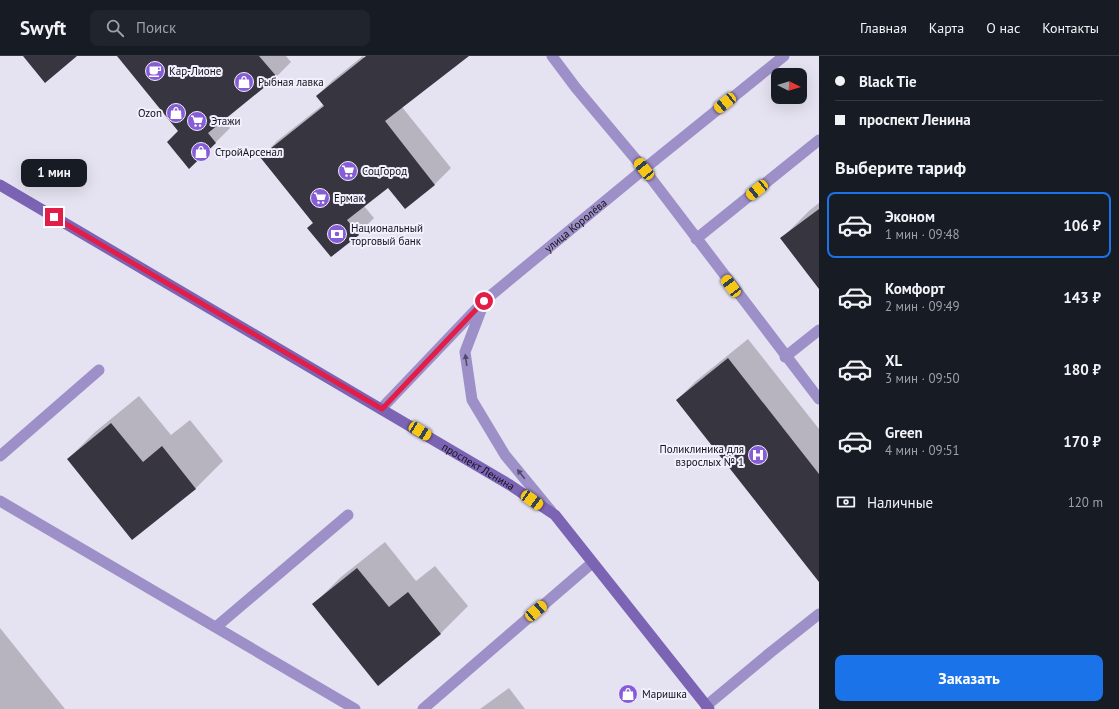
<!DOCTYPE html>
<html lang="ru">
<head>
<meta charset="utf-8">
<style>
  :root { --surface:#171b24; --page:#20242c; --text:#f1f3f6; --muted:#9ea1a6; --line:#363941; --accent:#1a73e8 }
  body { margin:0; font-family:"PT Sans",sans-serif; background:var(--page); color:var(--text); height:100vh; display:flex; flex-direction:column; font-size:15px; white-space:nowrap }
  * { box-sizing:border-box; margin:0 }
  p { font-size:13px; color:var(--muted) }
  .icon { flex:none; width:22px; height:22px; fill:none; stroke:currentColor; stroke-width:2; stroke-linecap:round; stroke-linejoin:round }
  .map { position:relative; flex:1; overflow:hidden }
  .panel { display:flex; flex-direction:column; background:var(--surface); width:300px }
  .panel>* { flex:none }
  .hud { display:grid; align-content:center; height:88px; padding:0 16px; background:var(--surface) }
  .needle { width:26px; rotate:95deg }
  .fabs { position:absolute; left:771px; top:12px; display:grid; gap:8px }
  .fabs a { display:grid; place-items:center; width:36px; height:36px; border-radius:8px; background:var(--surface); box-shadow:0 4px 16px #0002; font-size:20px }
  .end { position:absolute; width:18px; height:18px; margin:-9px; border:5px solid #e11d48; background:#fff; box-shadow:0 0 0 2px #fff }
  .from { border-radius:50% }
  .bubble { position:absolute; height:28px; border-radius:8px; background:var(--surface); box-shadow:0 4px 16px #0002; font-size:13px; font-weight:700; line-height:28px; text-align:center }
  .car { position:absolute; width:12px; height:24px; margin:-12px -6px; border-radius:5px; box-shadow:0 0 3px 1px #0007; background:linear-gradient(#f5c518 24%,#345 0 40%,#f5c518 0 76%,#345 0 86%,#f5c518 0) }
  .hud b { display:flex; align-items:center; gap:14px; height:38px; font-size:15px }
  .hud b+b { border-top:1px solid var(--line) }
  .hud i { width:10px; height:10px; background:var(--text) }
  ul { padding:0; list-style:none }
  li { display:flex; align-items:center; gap:12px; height:66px; margin:0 8px 6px; padding:0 8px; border:2px solid transparent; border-radius:8px }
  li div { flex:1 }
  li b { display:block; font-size:15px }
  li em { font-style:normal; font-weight:700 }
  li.active { border-color:var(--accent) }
  li>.icon { width:36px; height:36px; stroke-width:1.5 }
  h2 { padding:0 16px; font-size:18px; line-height:48px }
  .pay { display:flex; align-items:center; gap:10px; height:44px; padding:0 16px; font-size:15px }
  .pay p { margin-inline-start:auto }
  .action { display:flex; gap:8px; margin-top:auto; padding:8px 16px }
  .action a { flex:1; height:46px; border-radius:8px; background:var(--accent); color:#fff; font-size:16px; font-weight:700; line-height:46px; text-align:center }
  header { display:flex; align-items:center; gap:24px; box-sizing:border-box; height:56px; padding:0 20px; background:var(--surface); border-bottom:1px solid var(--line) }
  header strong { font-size:19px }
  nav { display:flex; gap:22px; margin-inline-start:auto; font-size:14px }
  .search { width:280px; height:36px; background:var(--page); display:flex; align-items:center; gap:10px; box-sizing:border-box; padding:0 14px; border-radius:8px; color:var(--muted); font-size:15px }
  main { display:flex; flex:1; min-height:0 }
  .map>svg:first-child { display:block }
</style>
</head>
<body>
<header>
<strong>Swyft</strong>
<div class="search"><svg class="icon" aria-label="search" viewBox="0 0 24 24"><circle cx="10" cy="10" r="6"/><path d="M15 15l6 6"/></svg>Поиск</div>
<nav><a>Главная</a><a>Карта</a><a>О нас</a><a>Контакты</a></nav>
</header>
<main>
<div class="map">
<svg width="819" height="653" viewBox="0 0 819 653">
  <rect width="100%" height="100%" fill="#e5e2f1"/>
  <path fill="#0003" d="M 137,0 L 286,0 L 291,6 L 276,21 L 223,63 L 230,72 L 215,87 L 180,75 Z
    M 363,0 L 368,7 L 378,0 L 468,0 L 402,51 L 451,112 L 435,128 L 405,152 L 388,131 L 364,150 L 374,162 L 358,178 L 313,167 L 262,101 L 277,85 L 324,48 L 317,40 L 333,24 Z
    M 819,147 L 819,231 L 782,182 L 810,154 Z
    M 748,283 L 819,373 L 819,525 L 677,344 L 696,325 Z
    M 139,340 L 171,379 L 190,364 L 223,405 L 196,432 L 132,483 L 68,403 L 95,376 Z
    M 385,486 L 416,525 L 435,510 L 468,550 L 441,577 L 378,628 L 314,548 L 341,521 Z
    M 0,572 L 65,653 L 0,653 Z
    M 509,632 L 525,653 L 480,653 Z"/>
  <path fill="#373540" d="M 23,0 L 77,0 L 45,27 Z
    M 117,0 L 259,0 L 277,21 L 208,77 L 216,87 L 189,113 L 167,86 L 178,75 Z
    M 366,0 L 469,0 L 385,65 L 435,129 L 405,153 L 388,132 L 347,164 L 359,179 L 331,201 L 307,172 L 313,167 L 260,101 L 324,50 L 316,40 Z
    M 819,153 L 819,233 L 780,182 Z
    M 728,302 L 819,418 L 819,526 L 676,344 Z
    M 111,367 L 143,406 L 162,390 L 196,433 L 132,484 L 67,403 Z
    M 357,512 L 389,551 L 408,536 L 441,578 L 378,630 L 312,548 Z"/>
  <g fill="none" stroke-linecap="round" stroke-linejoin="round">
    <path stroke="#9d8fc7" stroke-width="11" d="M 552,0 L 576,32 L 644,113 L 819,343
      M 696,183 L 819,84
      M 785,301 L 819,274
      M 0,400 L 99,314
      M 0,445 L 355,653
      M 216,571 L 348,459
      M 706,650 L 771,596 L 819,558
      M 423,653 L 592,507"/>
    <g stroke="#9d8fc7" stroke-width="11">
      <path d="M 483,249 L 465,296 L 472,344 L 505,399 L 551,455"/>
      <path id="s1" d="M 381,353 L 484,245 L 644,113 L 784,0"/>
    </g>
    <path stroke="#7c64b5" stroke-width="11" id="s2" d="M 0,129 L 510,429 L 555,459 L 709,653"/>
  </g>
  <defs><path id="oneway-solid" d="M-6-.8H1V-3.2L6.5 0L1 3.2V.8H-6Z"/></defs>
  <g fill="#514a66">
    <use href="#oneway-solid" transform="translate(466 304) rotate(-98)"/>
    <use href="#oneway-solid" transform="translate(521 418) rotate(-129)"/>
  </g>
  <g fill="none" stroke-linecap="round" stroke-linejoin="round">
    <path stroke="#e11d48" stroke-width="5" d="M 54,161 L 382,353 L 484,245"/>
  </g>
  <defs>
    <g id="cafe-disc" transform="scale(1)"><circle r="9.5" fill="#865dd7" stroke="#f2effe"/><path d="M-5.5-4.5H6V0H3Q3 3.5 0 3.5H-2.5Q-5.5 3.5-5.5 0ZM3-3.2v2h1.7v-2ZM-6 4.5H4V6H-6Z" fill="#fff"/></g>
    <g id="shop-disc" transform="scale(1)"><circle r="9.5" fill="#865dd7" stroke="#f2effe"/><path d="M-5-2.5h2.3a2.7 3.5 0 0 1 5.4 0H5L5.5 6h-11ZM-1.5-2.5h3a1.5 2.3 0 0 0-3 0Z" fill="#fff"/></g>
    <g id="supermarket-disc" transform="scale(1)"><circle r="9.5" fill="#865dd7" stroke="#f2effe"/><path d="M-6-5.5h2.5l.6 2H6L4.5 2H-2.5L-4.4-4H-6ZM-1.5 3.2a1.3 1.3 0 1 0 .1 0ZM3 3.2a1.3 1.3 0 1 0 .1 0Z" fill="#fff"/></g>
    <g id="bank-disc" transform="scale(1)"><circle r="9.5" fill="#865dd7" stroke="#f2effe"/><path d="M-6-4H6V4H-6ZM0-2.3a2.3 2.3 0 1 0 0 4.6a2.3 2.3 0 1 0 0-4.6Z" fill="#fff"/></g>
    <g id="hospital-disc" transform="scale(1)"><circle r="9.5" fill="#865dd7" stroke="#f2effe"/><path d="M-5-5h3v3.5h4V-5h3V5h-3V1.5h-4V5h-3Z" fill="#fff"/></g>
  </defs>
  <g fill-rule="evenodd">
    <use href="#cafe-disc" x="155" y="15"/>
    <use href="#shop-disc" x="244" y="26"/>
    <use href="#shop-disc" x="176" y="57"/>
    <use href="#supermarket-disc" x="197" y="65"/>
    <use href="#shop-disc" x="201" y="96"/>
    <use href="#supermarket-disc" x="348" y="115"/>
    <use href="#supermarket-disc" x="320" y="142"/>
    <use href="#bank-disc" x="337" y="178"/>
    <use href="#hospital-disc" x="758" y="399"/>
    <use href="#shop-disc" x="628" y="638"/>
  </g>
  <g text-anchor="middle" stroke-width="4" stroke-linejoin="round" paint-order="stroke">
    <g font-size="11" fill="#121116" stroke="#f2effe" text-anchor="start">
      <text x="169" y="19">Кар-Лионе</text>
      <text x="258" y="30">Рыбная лавка</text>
      <text x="162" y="61" text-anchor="end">Ozon</text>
      <text x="211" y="69">Этажи</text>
      <text x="215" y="100">СтройАрсенал</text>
      <text x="362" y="119">СоцГород</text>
      <text x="334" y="146">Ермак</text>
      <text x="351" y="176">Национальный<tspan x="351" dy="13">торговый банк</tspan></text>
      <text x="744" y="397" text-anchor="end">Поликлиника для<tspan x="744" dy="13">взрослых № 1</tspan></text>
      <text x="642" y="642">Маришка</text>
    </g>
    <g font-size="11" fill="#121116" stroke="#f2effe">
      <text dy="4" stroke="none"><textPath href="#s1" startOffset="268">улица Королёва</textPath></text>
      <text dy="4" stroke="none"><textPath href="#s2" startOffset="555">проспект Ленина</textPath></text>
    </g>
  </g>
</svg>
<div class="fabs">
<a><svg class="needle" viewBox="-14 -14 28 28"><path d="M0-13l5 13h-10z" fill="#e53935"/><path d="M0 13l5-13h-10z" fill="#9ea1a6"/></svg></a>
</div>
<i class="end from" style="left:484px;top:245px"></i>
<i class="end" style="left:54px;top:161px"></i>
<div class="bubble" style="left:21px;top:103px;width:66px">1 мин</div>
<i class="car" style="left:725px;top:47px;rotate:231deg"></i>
<i class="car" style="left:644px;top:113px;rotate:321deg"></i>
<i class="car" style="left:757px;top:134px;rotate:231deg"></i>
<i class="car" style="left:731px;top:230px;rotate:323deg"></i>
<i class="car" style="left:420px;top:375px;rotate:121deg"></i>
<i class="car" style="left:532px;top:444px;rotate:125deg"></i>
<i class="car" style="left:536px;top:555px;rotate:49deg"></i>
</div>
<section class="panel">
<div class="hud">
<b><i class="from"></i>Black Tie</b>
<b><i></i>проспект Ленина</b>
</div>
<h2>Выберите тариф</h2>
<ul>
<li class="active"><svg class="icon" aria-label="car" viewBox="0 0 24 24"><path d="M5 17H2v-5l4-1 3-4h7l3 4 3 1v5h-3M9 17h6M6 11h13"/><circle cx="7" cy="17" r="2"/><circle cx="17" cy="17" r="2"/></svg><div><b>Эконом</b><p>1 мин · 09:48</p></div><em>106 ₽</em></li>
<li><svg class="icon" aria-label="car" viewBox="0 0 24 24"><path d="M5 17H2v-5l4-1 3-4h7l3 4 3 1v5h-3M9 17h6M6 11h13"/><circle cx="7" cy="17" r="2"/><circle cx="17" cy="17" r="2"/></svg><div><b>Комфорт</b><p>2 мин · 09:49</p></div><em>143 ₽</em></li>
<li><svg class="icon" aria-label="car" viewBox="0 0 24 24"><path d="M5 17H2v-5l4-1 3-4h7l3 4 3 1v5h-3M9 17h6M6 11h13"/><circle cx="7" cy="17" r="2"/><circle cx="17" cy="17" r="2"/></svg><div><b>XL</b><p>3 мин · 09:50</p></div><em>180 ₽</em></li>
<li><svg class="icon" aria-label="car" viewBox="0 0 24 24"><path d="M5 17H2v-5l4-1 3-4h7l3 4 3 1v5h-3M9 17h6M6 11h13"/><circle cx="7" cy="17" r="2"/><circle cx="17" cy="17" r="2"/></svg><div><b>Green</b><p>4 мин · 09:51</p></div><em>170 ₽</em></li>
</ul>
<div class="pay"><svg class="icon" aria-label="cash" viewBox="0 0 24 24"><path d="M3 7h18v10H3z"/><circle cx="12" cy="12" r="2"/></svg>Наличные<p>120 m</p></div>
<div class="action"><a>Заказать</a></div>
</section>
</main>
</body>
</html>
